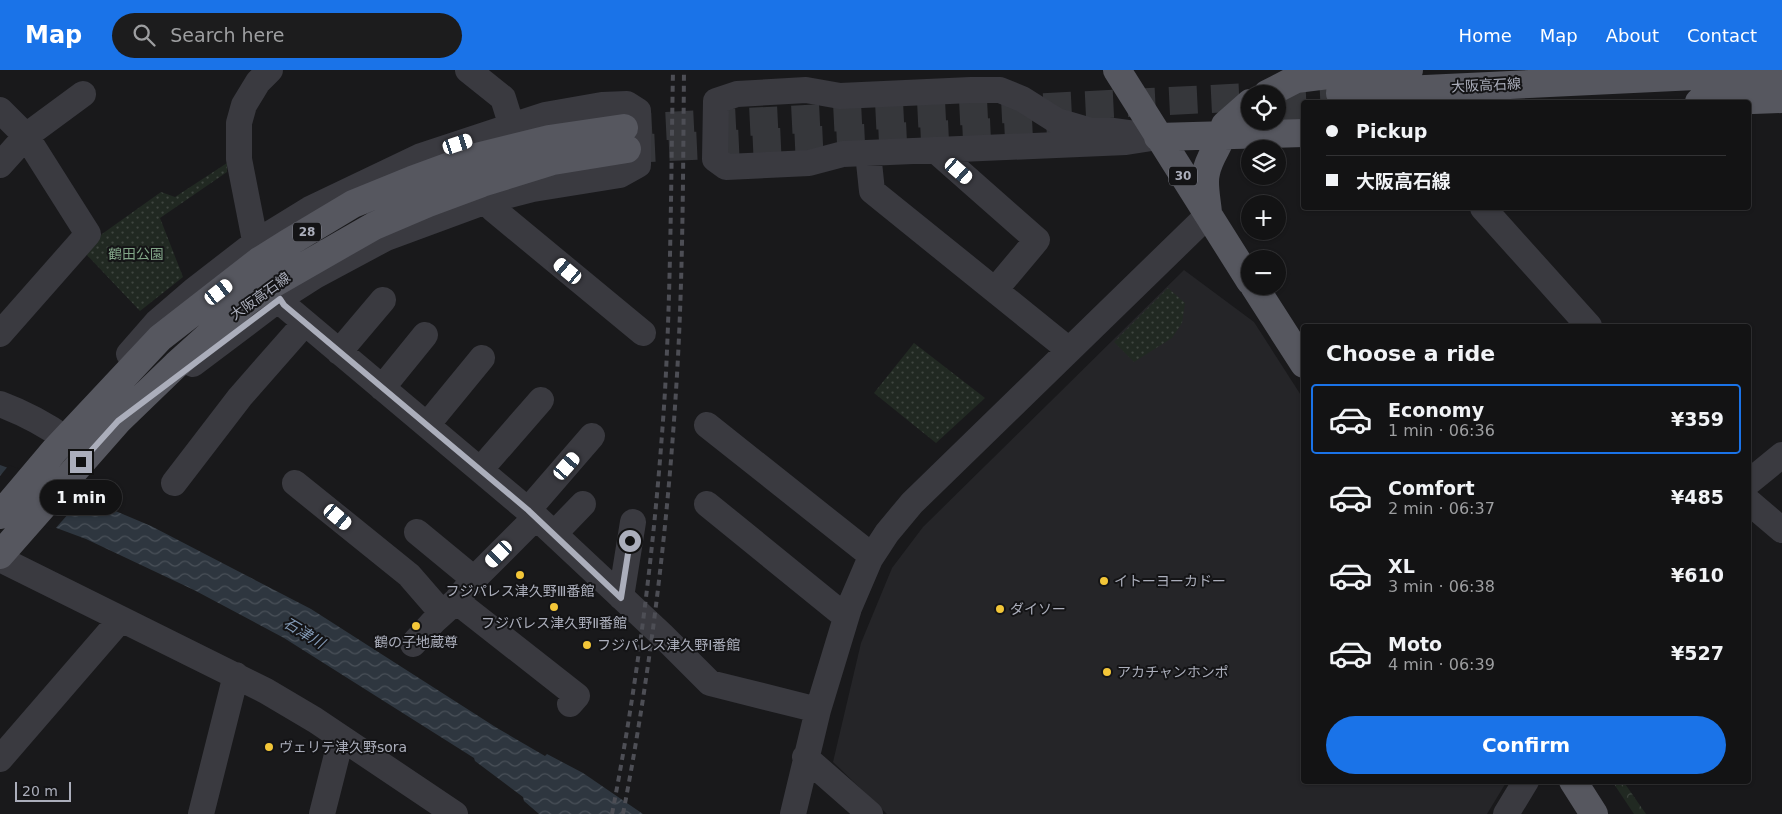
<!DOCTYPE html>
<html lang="en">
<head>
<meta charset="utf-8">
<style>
  :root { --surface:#131314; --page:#1c1c1d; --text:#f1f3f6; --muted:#9d9ea0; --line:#323234; --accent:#1a73e8 }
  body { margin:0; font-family:"DejaVu Sans","Noto Sans JP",sans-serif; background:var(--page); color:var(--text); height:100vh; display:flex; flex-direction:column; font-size:19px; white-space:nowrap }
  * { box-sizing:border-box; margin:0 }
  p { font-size:16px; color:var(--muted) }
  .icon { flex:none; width:28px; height:28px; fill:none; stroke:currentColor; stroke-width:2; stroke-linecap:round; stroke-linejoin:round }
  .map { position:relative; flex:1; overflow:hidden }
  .sheet { position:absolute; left:1301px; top:254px; width:450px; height:460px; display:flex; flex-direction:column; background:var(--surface); border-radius:5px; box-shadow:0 1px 4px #0004,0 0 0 1px var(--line) }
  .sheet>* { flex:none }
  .banner { position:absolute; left:1301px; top:30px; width:450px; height:110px; border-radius:5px; box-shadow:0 1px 4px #0004,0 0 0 1px var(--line); display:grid; align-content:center; height:110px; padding:0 25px; background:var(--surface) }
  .tools { position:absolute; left:1241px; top:15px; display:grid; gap:10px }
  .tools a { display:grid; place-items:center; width:45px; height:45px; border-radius:50%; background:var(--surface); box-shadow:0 1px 4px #0004,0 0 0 1px var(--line); font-size:25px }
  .scale { position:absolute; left:15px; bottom:12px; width:56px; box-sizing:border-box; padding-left:5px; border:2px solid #abaebb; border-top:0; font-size:14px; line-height:18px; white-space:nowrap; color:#abaebb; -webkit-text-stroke:4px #141416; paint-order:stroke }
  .end { position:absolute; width:22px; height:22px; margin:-11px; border:6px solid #abaebb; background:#111; box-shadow:0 0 0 2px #111 }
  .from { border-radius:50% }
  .bubble { position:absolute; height:35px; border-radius:18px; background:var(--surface); box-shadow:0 1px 4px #0004,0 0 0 1px var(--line); font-size:16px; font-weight:600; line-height:35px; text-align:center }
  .car { position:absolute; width:15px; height:30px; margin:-15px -8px; border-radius:6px; box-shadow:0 0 4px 1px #0007; background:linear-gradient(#fff 24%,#345 0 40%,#fff 0 76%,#345 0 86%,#fff 0) }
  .banner b { display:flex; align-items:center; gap:18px; height:48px; font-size:19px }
  .banner b+b { border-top:1px solid var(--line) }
  .banner i { width:12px; height:12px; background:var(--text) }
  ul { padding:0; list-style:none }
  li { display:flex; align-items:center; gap:15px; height:70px; margin:0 10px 8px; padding:0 15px; border:2px solid transparent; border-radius:5px }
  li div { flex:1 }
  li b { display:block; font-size:19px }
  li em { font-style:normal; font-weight:600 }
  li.active { border-color:var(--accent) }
  li>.icon { width:45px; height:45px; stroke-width:1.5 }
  h2 { padding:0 25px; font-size:22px; line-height:60px }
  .button { display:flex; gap:10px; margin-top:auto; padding:10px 25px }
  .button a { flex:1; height:58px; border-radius:30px; background:var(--accent); color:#fff; font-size:20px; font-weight:600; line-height:58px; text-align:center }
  header { display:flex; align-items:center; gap:30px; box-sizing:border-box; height:70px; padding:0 25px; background:var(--accent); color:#fff }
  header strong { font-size:24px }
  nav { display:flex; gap:28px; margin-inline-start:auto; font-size:18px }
  .search { width:350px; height:45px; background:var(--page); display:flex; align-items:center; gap:12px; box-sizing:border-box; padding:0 18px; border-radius:28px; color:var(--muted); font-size:19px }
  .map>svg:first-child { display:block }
</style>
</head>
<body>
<header>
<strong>Map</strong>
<div class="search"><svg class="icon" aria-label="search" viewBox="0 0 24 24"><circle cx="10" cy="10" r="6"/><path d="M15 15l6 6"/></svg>Search here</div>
<nav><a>Home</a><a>Map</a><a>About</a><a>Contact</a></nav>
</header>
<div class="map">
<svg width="1782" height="744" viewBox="0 0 1782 744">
  <defs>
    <pattern id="forest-crowns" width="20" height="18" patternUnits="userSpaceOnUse" patternTransform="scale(1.25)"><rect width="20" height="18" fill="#212922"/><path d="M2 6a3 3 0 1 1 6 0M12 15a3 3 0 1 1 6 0" fill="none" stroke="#3f4640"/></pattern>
    <pattern id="park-dots" width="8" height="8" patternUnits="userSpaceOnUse" patternTransform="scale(1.25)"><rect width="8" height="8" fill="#212922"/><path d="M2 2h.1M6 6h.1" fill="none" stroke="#3f4640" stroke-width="1.8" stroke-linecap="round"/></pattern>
    <pattern id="water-waves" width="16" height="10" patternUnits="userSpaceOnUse" patternTransform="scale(1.25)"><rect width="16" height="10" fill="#2e363f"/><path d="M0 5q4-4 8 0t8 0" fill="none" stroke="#4a5159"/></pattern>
  </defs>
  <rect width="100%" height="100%" fill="#19191b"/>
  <path fill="#252528" d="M 1184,200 L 1254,252 L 1304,330 L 1304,711 L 1507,711 L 1487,744 L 887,744 L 833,692 L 861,573 L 892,498 L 923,457 Z"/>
  <path fill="url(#forest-crowns)" d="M 1612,711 L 1623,711 L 1646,744 L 1634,744 Z"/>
  <path fill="url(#park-dots)" d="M 227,93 L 227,102 L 160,148 L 183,207 L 140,241 L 85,183 L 102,164 L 161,122 L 175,127 Z
    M 1168,218 L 1185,233 L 1182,253 L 1172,268 L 1134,292 L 1114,272 Z
    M 914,273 L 985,328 L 936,373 L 874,323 Z"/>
  <path fill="url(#water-waves)" d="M 0,395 L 42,410 L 151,456 L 311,539 L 497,658 L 545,686 L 547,684 L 583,703 L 643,744 L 539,744 L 524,731 L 523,727 L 475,691 L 474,688 L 284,568 L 241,545 L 194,520 L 86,469 L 0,437 Z"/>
  <path fill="#19191b" d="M 9,395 L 43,407 L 85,425 L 54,460 L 0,440 L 0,406 Z"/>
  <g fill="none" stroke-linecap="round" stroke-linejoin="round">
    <path stroke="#36373b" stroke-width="28" stroke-dasharray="28 14" stroke-linecap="butt" d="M 1278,26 L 1340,23
      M 1278,49 L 1304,48
      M 624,58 L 1250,27
      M 627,79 L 1084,58"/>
    <path stroke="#3a3a40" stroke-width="26" d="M 270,0 L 258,12 L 244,35 L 239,53 L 239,89 L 259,191 L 271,215 L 284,235 L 536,447 L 662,565 L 710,613 L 818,640
      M 468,0 L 503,28 L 512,57
      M 806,20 L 840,26 L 971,20 L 1000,20 L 1022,29 L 1057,51 L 1091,61 L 1113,61 L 1158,67 L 1126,72 L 843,84 L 809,93 L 726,97 L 715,89 L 716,31 L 737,24 Z
      M 0,40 L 26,66 L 88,164 L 0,264
      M 935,80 L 1037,170 L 995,220
      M 868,83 L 872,121 L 1069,280
      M 0,95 L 26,66 L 83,24
      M 489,130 L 493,139 L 643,263
      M 1483,138 L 1589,256
      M 339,282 L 383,230
      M 129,284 L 157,252 L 193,221 L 255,173 L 310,139 L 421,86 L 545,45 L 602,35 L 627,34 L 638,41 L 638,95 L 620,105 L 533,119 L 489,130 L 386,168 L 315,206 L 279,229 L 193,294
      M 382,318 L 425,265
      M 0,334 C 24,343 45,354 66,369
      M 427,355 L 482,288
      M 707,355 L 872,486
      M 480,400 L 541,330
      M 1749,412 L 1782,385
      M 174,413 L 240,327 L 305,253
      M 295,413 L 409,505 L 442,543
      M 1749,432 L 1782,460
      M 707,434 L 846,547
      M 528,440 L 592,366
      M 417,462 L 474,509
      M 554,464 L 583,434
      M 0,489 L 266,621 L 315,650 L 455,744
      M 621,527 L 633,452
      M 456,531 L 577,626 L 570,634
      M 413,574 L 435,550 L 456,531 L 474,509 L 536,447
      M 805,687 L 870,744
      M 0,689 L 121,549
      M 201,744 L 236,605
      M 322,744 L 341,669
      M 793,744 L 818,640 L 849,538 L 870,489 L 887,463 L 912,433 L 1208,145
      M 1506,744 L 1526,711"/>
    <path stroke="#56575f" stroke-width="28" d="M 1117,0 L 1250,211
      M 1340,23 L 1782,2
      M 1267,24 L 1296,9 L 1352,2 L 1409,0
      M 1699,32 L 1782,29
      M 1158,67 L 1304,63
      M 1208,143 C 1207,130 1203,114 1206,103 C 1209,85 1223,72 1225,55 L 1250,33
      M 1254,216 L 1304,294
      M 0,445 L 54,381 L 160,268 L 259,191 L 288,173 L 353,134 L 412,110 L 472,88 L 549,69 L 624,58
      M 0,485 L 118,351 L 176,295 L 245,233 L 271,215 L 374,156 L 428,133 L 482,113 L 553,91 L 627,79
      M 1573,711 L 1594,744"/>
    <path stroke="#4d4e55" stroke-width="4" stroke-dasharray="6 5" stroke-linecap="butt" d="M 612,744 C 639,605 656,463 665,321 C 671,214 671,107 673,0
      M 623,744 C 650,604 667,463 676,321 C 683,214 683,107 684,0"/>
  </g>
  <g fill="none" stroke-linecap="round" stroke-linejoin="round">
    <path stroke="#abaebb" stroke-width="6" d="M 81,392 L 118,351 L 280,229 L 284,235 L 528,440 L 621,528 L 630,471"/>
  </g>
  <g fill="#f3c638" stroke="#141416" stroke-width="2">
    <circle cx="520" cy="505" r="5"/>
    <circle cx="1104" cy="511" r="5"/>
    <circle cx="554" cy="537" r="5"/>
    <circle cx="1000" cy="539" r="5"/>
    <circle cx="416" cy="556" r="5"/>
    <circle cx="587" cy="575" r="5"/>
    <circle cx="1107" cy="602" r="5"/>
    <circle cx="269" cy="677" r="5"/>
  </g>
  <g text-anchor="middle" stroke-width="4" stroke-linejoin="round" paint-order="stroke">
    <g fill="#141416" stroke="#7e808a" stroke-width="1">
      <rect x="1169" y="96.5" width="28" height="19" rx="4"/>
      <rect x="293" y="152.5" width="28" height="19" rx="4"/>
    </g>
    <g font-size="12" font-weight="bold" fill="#abaebb">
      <text x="1183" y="110">30</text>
      <text x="307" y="166">28</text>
    </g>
    <g font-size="14" fill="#abaebb" stroke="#141416">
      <text transform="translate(1486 15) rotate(-3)" y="5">大阪高石線</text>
      <text transform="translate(260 226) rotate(-36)" y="5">大阪高石線</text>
    </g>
    <g font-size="14" fill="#82a688" stroke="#141416">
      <text x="136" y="189">鶴田公園</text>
    </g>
    <g font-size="14" fill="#abaebb" stroke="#141416" text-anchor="start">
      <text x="1114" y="516">イトーヨーカドー</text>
      <text x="520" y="526" text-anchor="middle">フジパレス津久野Ⅲ番館</text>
      <text x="1010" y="544">ダイソー</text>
      <text x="554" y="558" text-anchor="middle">フジパレス津久野Ⅱ番館</text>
      <text x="416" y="577" text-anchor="middle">鶴の子地蔵尊</text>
      <text x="597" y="580">フジパレス津久野Ⅰ番館</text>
      <text x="1117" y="607">アカチャンホンポ</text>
      <text x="279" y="682">ヴェリテ津久野sora</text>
    </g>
    <g font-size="15" font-style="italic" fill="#8299b5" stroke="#141416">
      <text transform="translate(304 563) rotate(31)" y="5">石津川</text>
    </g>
  </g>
</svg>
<div class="tools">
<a><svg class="icon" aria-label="locate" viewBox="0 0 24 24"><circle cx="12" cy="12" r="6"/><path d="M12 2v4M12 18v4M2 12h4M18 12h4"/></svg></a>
<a><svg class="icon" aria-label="layers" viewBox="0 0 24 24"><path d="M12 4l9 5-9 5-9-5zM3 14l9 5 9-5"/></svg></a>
<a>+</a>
<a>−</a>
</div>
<div class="scale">20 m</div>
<i class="end from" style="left:630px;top:471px"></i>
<i class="end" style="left:81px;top:392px"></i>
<div class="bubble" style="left:40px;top:410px;width:82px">1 min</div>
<i class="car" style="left:458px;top:74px;rotate:72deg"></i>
<i class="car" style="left:959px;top:101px;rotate:131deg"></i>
<i class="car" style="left:568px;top:201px;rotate:310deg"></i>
<i class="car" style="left:219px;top:222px;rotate:52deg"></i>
<i class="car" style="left:567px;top:396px;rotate:41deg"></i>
<i class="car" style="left:338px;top:447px;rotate:130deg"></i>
<i class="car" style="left:499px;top:484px;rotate:225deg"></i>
<div class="banner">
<b><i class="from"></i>Pickup</b>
<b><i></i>大阪高石線</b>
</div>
<section class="sheet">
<h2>Choose a ride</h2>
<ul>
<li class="active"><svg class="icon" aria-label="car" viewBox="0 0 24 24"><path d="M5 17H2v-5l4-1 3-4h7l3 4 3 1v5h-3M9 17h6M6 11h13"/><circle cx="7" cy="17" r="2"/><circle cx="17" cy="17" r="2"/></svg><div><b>Economy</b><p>1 min · 06:36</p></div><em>¥359</em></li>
<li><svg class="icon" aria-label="car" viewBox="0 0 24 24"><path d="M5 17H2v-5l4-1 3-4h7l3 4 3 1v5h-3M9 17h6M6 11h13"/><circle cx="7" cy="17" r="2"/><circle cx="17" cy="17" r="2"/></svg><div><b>Comfort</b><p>2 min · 06:37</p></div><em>¥485</em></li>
<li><svg class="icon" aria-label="car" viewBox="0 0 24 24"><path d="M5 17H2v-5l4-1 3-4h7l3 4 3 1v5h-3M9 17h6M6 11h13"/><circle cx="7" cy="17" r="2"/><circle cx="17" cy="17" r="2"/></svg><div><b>XL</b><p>3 min · 06:38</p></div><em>¥610</em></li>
<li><svg class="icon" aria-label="car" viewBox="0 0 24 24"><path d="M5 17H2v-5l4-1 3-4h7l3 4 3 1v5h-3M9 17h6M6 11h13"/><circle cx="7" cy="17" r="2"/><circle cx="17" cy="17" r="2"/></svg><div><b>Moto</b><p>4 min · 06:39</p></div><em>¥527</em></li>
</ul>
<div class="button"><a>Confirm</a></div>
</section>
</div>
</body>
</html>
